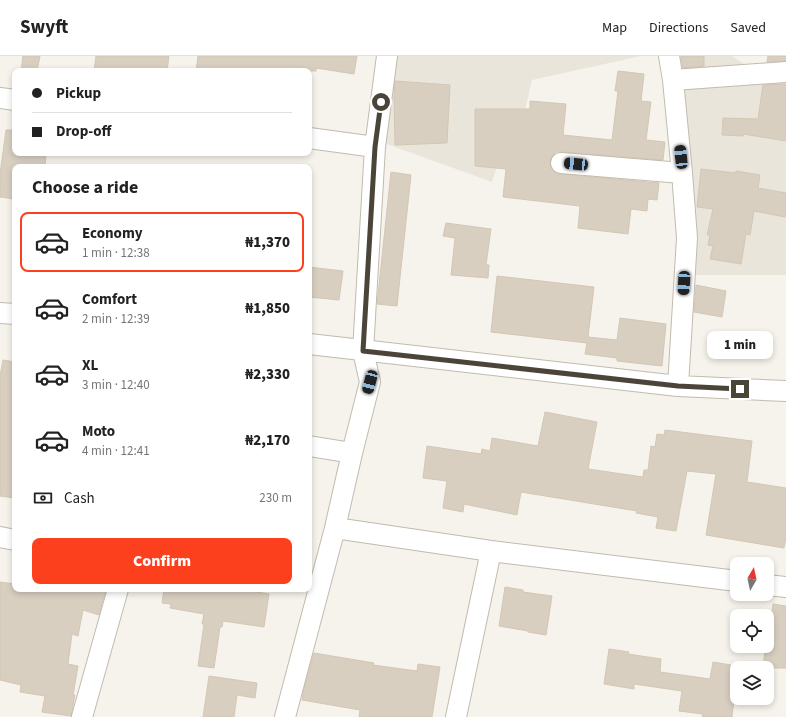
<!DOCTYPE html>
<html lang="en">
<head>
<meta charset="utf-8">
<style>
  :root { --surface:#fff; --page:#f6f6f6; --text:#222; --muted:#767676; --line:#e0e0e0; --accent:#fc3f1d }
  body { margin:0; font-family:"Source Sans 3",sans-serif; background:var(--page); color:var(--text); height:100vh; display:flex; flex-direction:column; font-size:15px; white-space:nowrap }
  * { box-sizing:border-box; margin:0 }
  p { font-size:13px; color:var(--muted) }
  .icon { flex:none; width:22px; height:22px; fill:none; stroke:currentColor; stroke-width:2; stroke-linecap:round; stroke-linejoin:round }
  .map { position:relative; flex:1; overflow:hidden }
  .details { position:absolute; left:12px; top:108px; width:300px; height:428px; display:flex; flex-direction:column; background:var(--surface); border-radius:8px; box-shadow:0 2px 6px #0003 }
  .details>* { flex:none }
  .hud { position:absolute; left:12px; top:12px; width:300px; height:88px; border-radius:8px; box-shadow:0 2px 6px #0003; display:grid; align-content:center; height:88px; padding:0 20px; background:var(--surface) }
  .needle { width:26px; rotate:9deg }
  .buttons { position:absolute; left:730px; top:501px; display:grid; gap:8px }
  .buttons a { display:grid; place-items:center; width:44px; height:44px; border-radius:8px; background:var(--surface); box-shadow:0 2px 6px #0003; font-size:20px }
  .end { position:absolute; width:18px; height:18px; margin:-9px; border:5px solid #4b4439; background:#fff; box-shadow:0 0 0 2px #fff }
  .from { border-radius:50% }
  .bubble { position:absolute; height:28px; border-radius:8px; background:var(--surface); box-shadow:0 2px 6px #0003; font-size:13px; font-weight:800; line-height:28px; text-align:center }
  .car { position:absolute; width:12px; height:24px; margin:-12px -6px; border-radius:5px; box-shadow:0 0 3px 1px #0007; background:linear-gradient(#222 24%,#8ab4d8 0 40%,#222 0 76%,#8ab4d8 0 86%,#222 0) }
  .hud b { display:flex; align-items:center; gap:14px; height:38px; font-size:15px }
  .hud b+b { border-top:1px solid var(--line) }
  .hud i { width:10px; height:10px; background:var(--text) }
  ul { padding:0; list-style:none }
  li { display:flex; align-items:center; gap:12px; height:60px; margin:0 8px 6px; padding:0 12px; border:2px solid transparent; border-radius:8px }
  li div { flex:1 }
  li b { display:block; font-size:15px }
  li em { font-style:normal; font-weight:800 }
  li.current { border-color:var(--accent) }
  li>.icon { width:36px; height:36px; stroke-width:1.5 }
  h2 { padding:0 20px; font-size:18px; line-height:48px }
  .pay { display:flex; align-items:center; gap:10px; height:44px; padding:0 20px; font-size:15px }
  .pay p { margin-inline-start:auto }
  .primary-button { display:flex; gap:8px; margin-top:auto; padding:8px 20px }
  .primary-button a { flex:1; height:46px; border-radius:8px; background:var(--accent); color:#fff; font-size:16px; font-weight:800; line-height:46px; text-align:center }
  header { display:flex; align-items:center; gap:24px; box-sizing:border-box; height:56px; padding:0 20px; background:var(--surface); border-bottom:1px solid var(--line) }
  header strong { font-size:19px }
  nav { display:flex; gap:22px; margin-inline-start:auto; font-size:14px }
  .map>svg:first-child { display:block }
</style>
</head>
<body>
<header>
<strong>Swyft</strong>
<nav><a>Map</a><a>Directions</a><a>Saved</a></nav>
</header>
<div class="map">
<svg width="786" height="661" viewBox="0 0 786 661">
  <rect width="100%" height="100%" fill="#f6f3ec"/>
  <path fill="#eae5da" d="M 381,0 L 641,0 L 532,24 L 517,88 L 501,97 L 492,126 L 370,82 Z
    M 663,0 L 733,0 L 733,1 L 758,16 L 786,13 L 786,219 L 692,219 Z"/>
  <path fill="#d8cfc1" stroke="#d3c7b4" d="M 23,0 L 40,0 L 37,15 L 21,15 Z
    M 96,0 L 169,0 L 167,15 L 94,15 Z
    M 198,0 L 357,0 L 354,18 L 316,12 L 316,15 L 196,15 Z
    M 681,0 L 704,0 L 704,10 L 683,12 Z
    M 768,0 L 786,0 L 786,5 L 767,6 Z
    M 618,15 L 644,18 L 641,45 L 651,46 L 646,84 L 665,86 L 663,104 L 562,96 L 556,96 L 552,100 L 550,106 L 551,112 L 554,116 L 560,118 L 659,127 L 657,144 L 648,143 L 647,155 L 631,153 L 628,178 L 578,172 L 580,150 L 503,141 L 506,113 L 475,110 L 475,53 L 530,53 L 530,45 L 566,48 L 563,79 L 612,84 L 618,35 L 615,35 Z
    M 395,25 L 450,29 L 447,87 L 395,89 L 394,41 Z
    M 786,28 L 786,85 L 743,78 L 743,80 L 722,79 L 723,62 L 758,63 L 763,29 Z
    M 6,74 L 15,74 L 15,97 L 46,97 L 45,111 L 15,111 L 15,143 L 0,141 L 0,118 Z
    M 701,113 L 735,117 L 736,115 L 760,119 L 758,132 L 786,137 L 786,153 L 785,161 L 754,155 L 750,179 L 746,178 L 741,208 L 710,203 L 713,190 L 708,189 L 710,179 L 707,179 L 713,153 L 697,151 Z
    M 391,116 L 411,119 L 397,250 L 377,248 Z
    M 446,167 L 491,173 L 486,209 L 489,209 L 488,222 L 451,219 L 455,182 L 443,180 Z
    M 309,211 L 343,215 L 339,244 L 309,241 Z
    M 497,220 L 594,231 L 588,281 L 617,284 L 620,262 L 666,268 L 662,310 L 617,305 L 617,302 L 585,298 L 587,287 L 491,276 Z
    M 696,229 L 726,235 L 722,261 L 694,256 Z
    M 3,304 L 15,306 L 15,442 L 0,440 L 0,320 Z
    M 545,356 L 597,366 L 588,413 L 643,421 L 644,414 L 648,414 L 651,390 L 655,391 L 657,378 L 664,379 L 665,374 L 752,385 L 747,426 L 786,432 L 786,482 L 784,492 L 706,479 L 716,418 L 687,415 L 676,475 L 656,472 L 658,461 L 636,457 L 637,455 L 521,436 L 517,459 L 464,448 L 463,456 L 443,452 L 447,425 L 423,422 L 427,390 L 481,398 L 482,393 L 490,395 L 492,382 L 538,390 Z
    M 0,526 L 15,528 L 15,533 L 106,533 L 99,559 L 83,554 L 78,580 L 72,578 L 68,608 L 78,610 L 73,639 L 75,639 L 71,660 L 42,656 L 45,640 L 20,636 L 21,629 L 0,624 Z
    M 505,531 L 523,534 L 523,536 L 552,540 L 546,579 L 528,576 L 528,575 L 499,570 Z
    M 164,533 L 239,533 L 269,538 L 264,571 L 223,565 L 222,571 L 220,571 L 214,612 L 198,610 L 204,568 L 202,568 L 204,558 L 170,552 L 171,548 L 162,547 Z
    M 773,548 L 786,550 L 786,612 L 763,612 L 765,594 L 767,595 Z
    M 609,593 L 629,596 L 628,598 L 661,603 L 660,616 L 710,623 L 713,606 L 737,610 L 737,635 L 735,635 L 732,661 L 702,661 L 703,658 L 679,655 L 682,635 L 634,628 L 634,633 L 604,628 Z
    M 314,597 L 374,607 L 373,609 L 417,615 L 418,608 L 440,611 L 432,661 L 359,661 L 360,654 L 302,644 L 304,633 Z
    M 209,620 L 257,627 L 255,642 L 237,639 L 234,661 L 203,661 Z"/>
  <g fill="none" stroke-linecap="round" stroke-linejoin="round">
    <g stroke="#c2bbae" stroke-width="22">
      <path id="street" d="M 669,0 L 673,24 L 682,117 L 687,182 L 678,330
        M 673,24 L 786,16
        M 0,42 L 15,44
        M 309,82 L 375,91
        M 561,107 L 682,117
        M 0,257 L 15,258
        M 309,288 L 678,330 L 786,335
        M 309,390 L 352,397
        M 335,472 L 491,495 L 737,525
        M 0,481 L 15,484
        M 767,529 L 786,531
        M 82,661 L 118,533
        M 285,661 L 335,472 L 352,397 L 370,326 L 363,295 L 375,91 L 387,0
        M 456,661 L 491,495"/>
    </g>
    <use href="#street" stroke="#fff" stroke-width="20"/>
  </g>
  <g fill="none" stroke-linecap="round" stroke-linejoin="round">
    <path stroke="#4b4439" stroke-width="5" d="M 381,46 L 375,91 L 363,295 L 678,330 L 740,333"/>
  </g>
</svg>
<div class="buttons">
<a><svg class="needle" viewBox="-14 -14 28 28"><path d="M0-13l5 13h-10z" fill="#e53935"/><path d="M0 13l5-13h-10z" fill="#767676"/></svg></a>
<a><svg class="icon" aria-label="locate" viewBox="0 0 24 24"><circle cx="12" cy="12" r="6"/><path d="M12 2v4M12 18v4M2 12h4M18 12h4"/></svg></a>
<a><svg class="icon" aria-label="layers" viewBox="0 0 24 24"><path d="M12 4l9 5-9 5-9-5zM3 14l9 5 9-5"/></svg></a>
</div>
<i class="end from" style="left:381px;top:46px"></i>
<i class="end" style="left:740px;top:333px"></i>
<div class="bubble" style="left:707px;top:275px;width:66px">1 min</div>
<i class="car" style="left:681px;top:101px;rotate:354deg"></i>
<i class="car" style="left:576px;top:108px;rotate:275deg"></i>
<i class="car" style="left:684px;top:227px;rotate:183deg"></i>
<i class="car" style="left:370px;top:326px;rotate:195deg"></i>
<div class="hud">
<b><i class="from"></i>Pickup</b>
<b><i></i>Drop-off</b>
</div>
<section class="details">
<h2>Choose a ride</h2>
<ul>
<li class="current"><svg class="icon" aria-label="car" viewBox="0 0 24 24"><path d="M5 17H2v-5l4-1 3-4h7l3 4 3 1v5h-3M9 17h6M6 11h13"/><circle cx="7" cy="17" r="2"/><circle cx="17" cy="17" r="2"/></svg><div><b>Economy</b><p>1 min · 12:38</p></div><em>₦1,370</em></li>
<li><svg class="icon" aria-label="car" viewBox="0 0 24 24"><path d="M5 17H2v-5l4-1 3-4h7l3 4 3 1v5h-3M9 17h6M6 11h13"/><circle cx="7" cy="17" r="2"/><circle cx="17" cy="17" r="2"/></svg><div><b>Comfort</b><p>2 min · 12:39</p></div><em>₦1,850</em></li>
<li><svg class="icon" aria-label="car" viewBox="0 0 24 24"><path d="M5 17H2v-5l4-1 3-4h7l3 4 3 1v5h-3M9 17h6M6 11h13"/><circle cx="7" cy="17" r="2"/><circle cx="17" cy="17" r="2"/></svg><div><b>XL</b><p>3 min · 12:40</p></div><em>₦2,330</em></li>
<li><svg class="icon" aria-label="car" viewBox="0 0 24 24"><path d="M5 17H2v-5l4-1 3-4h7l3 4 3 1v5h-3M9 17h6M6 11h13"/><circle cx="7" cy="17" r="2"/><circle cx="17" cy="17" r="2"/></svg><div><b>Moto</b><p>4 min · 12:41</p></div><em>₦2,170</em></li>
</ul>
<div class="pay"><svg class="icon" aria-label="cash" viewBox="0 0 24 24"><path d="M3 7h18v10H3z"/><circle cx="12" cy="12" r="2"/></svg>Cash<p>230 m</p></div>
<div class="primary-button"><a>Confirm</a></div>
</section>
</div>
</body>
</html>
